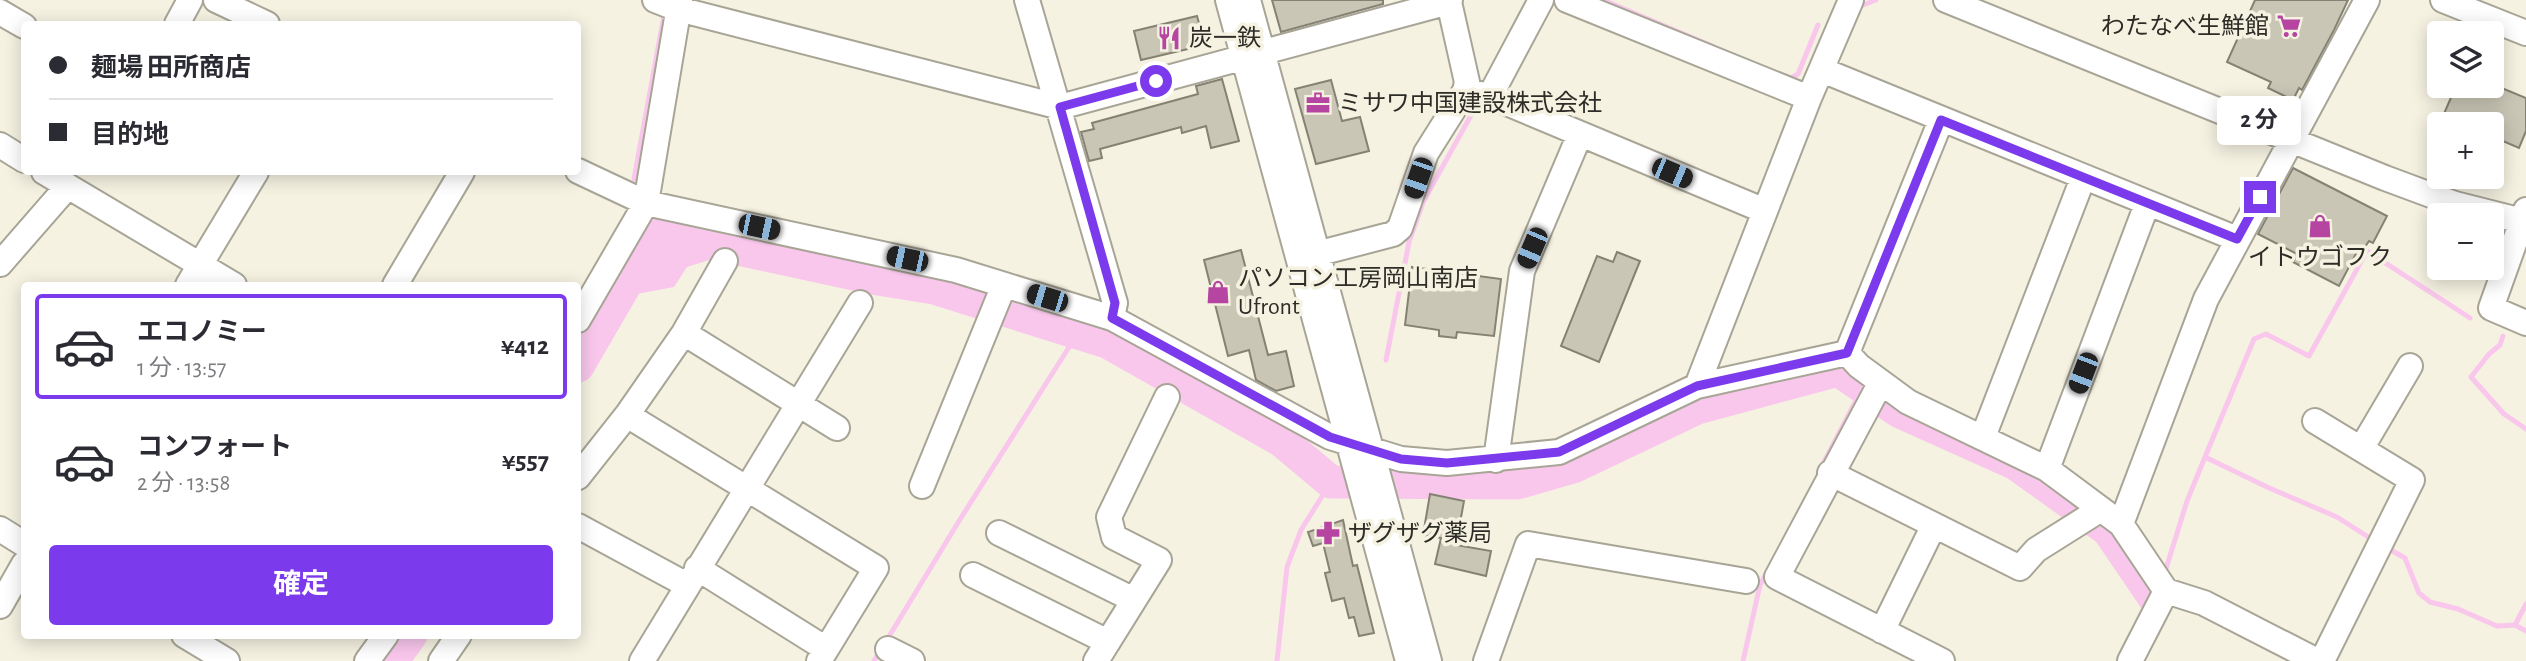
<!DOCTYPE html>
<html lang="ja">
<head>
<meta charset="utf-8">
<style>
  :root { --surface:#fff; --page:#f2f2f3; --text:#2b2b33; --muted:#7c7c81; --line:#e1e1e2; --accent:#7c3aed }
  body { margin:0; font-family:"Alegreya Sans","Noto Sans JP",sans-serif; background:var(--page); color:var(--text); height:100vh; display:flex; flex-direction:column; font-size:26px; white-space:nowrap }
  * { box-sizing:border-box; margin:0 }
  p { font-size:23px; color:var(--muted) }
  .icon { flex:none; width:38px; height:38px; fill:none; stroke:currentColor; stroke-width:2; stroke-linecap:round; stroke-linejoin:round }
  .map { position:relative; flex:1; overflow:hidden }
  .side { position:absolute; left:21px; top:282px; width:560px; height:357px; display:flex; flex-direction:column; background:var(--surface); border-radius:7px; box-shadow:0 4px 18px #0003 }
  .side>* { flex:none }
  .banner { position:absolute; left:21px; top:21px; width:560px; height:154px; border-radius:7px; box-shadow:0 4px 18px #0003; display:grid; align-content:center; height:154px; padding:0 28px; background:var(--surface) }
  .buttons { position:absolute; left:2427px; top:21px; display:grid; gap:14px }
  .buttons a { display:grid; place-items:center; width:77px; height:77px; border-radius:7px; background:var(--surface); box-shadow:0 4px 18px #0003; font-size:35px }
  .end { position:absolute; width:32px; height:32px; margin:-16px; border:9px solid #7c3aed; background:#fff; box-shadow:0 0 0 4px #fff }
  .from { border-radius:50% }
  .bubble { position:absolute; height:49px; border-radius:7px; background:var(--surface); box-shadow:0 4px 18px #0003; font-size:23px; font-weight:700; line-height:49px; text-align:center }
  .car { position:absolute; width:21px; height:42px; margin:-21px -10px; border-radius:9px; box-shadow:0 0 5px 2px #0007; background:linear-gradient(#222 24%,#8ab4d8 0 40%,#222 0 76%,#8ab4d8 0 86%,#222 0) }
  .banner b { display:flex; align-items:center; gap:24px; height:66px; font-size:26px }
  .banner b+b { border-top:2px solid var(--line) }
  .banner i { width:18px; height:18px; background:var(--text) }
  ul { padding:12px 0 0; list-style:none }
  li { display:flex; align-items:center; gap:21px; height:105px; margin:0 14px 10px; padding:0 14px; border:4px solid transparent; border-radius:7px }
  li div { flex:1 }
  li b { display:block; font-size:26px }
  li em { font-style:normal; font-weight:700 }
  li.current { border-color:var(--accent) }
  li>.icon { width:63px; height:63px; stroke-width:1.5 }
  .button { display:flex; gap:14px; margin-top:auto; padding:14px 28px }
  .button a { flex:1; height:80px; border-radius:7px; background:var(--accent); color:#fff; font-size:28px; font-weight:700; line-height:80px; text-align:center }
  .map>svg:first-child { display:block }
</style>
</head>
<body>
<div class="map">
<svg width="2526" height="661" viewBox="0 0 2526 661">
  <rect width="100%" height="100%" fill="#f5f2e2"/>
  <path fill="#f9c7ec" d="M 655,216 L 727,233 L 722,256 L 687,267 L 674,287 L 637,294 L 609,281 L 649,219 Z"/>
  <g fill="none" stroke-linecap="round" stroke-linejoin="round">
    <path stroke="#f9c7ec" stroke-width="5" d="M 1603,0 L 1712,46
      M 1858,7 L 1876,0
      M 1786,76 L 1791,78 L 1798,74 L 1818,25
      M 634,179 L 665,10
      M 2503,336 L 2500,345 L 2489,354 L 2471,377 L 2504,414 L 2526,429
      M 1386,360 L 1409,242 L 1424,200 L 1474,110
      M 2205,457 L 2254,339 L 2266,334 L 2309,356 L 2367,251 L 2470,318
      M 1824,462 L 1863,387
      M 2387,548 L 2405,558 L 2419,593 L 2430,602 L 2458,609 L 2497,626 L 2515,625 L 2526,604
      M 2165,572 L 2187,501 L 2205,457 L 2267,487 L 2337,517 L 2373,540
      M 2515,625 L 2526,631
      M 885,643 L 959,521 L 1078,333
      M 874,661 L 880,651
      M 1277,661 L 1287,567 L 1301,530 L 1331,482
      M 1743,661 L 1760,585 L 1768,570"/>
    <path stroke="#f9c7ec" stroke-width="33" d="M 679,236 L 872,278 L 934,288 L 1107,342 L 1282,441 L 1331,482 L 1517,483 L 1573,467 L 1697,408 L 1838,370 L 1900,412 L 2016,464 L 2108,530 L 2155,599
      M 578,366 L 646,249
      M 392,661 L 411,635"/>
  </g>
  <path fill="#c9c6b6" stroke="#858273" stroke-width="2" d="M 1272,0 L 1383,0 L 1383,4 L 1281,32 Z
    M 2255,0 L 2348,0 L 2334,30 L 2302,90 L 2299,88 L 2293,100 L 2268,88 L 2271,82 L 2227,62 Z
    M 1197,16 L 1205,45 L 1141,60 L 1134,31 Z
    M 1222,79 L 1239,141 L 1211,148 L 1206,126 L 1182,133 L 1181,127 L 1100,149 L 1102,158 L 1089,161 L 1081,132 L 1094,129 L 1092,123 L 1198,94 L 1196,86 Z
    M 1331,80 L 1342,121 L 1360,117 L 1369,151 L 1316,164 L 1295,89 Z
    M 2456,86 L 2497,86 L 2526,98 L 2526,131 L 2519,148 L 2503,141 L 2492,167 L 2492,124 L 2462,124 L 2443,116 Z
    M 2293,168 L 2387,216 L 2373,243 L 2369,241 L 2363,250 L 2359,248 L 2339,286 L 2293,262 L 2297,254 L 2258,234 Z
    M 1241,250 L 1268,355 L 1286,351 L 1294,386 L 1276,391 L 1256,380 L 1249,350 L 1228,356 L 1204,260 Z
    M 1617,252 L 1640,261 L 1599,362 L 1561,346 L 1597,256 L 1613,262 Z
    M 1412,267 L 1501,279 L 1494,336 L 1457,332 L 1456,338 L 1439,336 L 1439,330 L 1405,325 Z
    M 1430,494 L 1464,501 L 1456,545 L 1491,551 L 1486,576 L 1435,564 L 1441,538 L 1423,535 Z
    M 1343,520 L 1353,566 L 1357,565 L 1374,633 L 1359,636 L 1354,617 L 1349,618 L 1344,598 L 1332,601 L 1325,573 L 1330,572 L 1323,543 L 1313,546 L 1308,532 Z"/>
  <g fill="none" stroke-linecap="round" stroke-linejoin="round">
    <g stroke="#a8a596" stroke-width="28">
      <path id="minor" d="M 216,0 L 267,24
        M 655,0 L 678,9 L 1060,107 L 1449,2 L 1450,0
        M 1027,0 L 1115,303 L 1112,318
        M 1228,0 L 1408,661
        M 1248,0 L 1429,661
        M 1567,0 L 1809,98
        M 1946,0 L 2385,178 L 2455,204 L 2526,222
        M 2443,0 L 2526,33
        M 0,12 L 24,26
        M 177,24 L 190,0
        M 1822,70 L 2237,239
        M 1465,91 L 1490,96 L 1765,211
        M 1490,96 L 1541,0
        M 0,145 L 24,160
        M 578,171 L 646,203 L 956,270 L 1112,318 L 1330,437 L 1401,459 L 1447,463 L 1559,452 L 1697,386 L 1847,353
        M 44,172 L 234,285
        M 2526,210 L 2491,308 L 2526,323
        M 1316,254 L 1393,234 L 1400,228 L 1426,153 L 1465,91 L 1467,82 L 1449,2
        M 0,264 L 68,186
        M 188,285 L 256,172
        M 395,285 L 462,172
        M 578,320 L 646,203 L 680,0
        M 684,333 L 837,428
        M 1847,353 L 1859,366 L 1908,402 L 2047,469 L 2121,524 L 2166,591 L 2204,603 L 2317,661
        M 1847,353 L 1941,120
        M 1881,382 L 1777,577 L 1942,661
        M 1697,386 L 1809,98 L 1851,0
        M 627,415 L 876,568 L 819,661
        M 2315,421 L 2412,480 L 2322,661
        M 1983,437 L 2083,178
        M 2361,449 L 2410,366
        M 1496,460 L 1522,271 L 1580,134
        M 2047,469 L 2147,204
        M 1830,473 L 2020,568 L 2036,550 L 2101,509
        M 578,477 L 627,415 L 684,333 L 725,261
        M 922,486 L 1004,285
        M 2121,524 L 2206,299 L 2367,0
        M 578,526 L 687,585
        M 0,529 L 24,544
        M 999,533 L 1134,600
        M 697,568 L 826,649
        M 973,575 L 1108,642
        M 0,606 L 24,564
        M 1882,631 L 1934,525
        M 184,635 L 227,661
        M 888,649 L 912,661
        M 367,661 L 386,635
        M 441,661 L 459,635
        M 642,661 L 860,303
        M 1096,661 L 1159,560 L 1114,537 L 1109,517 L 1167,397
        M 1486,661 L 1528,544 L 1746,581
        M 2130,661 L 2166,591"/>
    </g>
    <use href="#minor" stroke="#fff" stroke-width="24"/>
  </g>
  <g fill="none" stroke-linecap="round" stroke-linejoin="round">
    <path stroke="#7c3aed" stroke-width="9" d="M 1156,81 L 1060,107 L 1115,303 L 1112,318 L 1330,437 L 1401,459 L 1447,463 L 1559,452 L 1697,386 L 1847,353 L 1941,120 L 2237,239 L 2260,197"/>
  </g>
  <defs>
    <g id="supermarket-bare" transform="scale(1.89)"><path d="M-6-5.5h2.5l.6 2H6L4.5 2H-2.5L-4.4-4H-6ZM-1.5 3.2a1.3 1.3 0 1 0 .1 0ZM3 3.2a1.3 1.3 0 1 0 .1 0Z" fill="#b545a1" stroke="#f5f2e2" stroke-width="2.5" paint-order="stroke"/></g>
    <g id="restaurant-bare" transform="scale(1.89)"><path d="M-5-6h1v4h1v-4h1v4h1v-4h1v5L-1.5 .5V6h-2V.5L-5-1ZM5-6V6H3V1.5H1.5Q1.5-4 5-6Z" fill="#b545a1" stroke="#f5f2e2" stroke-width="2.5" paint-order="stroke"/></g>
    <g id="office-bare" transform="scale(1.89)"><path d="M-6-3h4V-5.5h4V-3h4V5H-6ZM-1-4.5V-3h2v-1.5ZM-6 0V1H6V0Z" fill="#b545a1" stroke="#f5f2e2" stroke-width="2.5" paint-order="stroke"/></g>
    <g id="shop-bare" transform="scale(1.89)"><path d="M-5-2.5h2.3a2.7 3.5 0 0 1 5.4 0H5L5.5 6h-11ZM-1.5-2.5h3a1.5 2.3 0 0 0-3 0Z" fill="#b545a1" stroke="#f5f2e2" stroke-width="2.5" paint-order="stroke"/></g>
    <g id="pharmacy-bare" transform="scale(1.89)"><path d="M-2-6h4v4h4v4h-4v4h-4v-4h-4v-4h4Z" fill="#b545a1" stroke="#f5f2e2" stroke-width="2.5" paint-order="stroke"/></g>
  </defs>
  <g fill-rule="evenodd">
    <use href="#supermarket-bare" x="2289" y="26"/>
    <use href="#restaurant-bare" x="1169" y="38"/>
    <use href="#office-bare" x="1318" y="103"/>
    <use href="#shop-bare" x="2320" y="226"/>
    <use href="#shop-bare" x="1218" y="292"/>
    <use href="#pharmacy-bare" x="1328" y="533"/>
  </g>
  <g text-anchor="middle" stroke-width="7" stroke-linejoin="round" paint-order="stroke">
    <g font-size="24" fill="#2d2c26" stroke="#f5f2e2" text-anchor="start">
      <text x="2269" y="34" text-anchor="end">わたなべ生鮮館</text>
      <text x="1189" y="46">炭一鉄</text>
      <text x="1338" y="111">ミサワ中国建設株式会社</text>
      <text x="2320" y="265" text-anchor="middle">イトウゴフク</text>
      <text x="1238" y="286">パソコン工房岡山南店<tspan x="1238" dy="28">Ufront</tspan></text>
      <text x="1348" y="541">ザグザグ薬局</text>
    </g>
  </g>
</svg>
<div class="buttons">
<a><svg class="icon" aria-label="layers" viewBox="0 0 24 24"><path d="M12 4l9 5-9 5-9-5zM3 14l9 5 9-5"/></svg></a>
<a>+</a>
<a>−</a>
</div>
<i class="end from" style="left:1156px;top:81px"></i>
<i class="end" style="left:2260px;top:197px"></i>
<div class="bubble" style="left:2217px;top:96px;width:84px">2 分</div>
<i class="car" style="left:1672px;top:173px;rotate:113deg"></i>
<i class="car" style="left:1418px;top:178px;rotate:199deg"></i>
<i class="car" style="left:759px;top:227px;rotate:102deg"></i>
<i class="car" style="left:1532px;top:248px;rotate:203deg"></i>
<i class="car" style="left:907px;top:259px;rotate:282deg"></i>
<i class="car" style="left:1047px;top:298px;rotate:287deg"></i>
<i class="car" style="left:2083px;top:373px;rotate:201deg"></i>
<div class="banner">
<b><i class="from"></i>麺場 田所商店</b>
<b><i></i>目的地</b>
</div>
<section class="side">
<ul>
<li class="current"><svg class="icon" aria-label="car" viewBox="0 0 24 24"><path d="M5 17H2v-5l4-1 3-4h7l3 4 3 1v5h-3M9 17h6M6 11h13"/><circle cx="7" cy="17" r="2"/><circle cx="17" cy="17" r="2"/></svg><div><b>エコノミー</b><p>1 分 · 13:57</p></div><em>¥412</em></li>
<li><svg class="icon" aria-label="car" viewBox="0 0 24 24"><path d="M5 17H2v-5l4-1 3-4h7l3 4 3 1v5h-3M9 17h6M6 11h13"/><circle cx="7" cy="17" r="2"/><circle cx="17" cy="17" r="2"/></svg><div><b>コンフォート</b><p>2 分 · 13:58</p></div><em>¥557</em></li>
</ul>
<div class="button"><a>確定</a></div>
</section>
</div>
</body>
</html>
